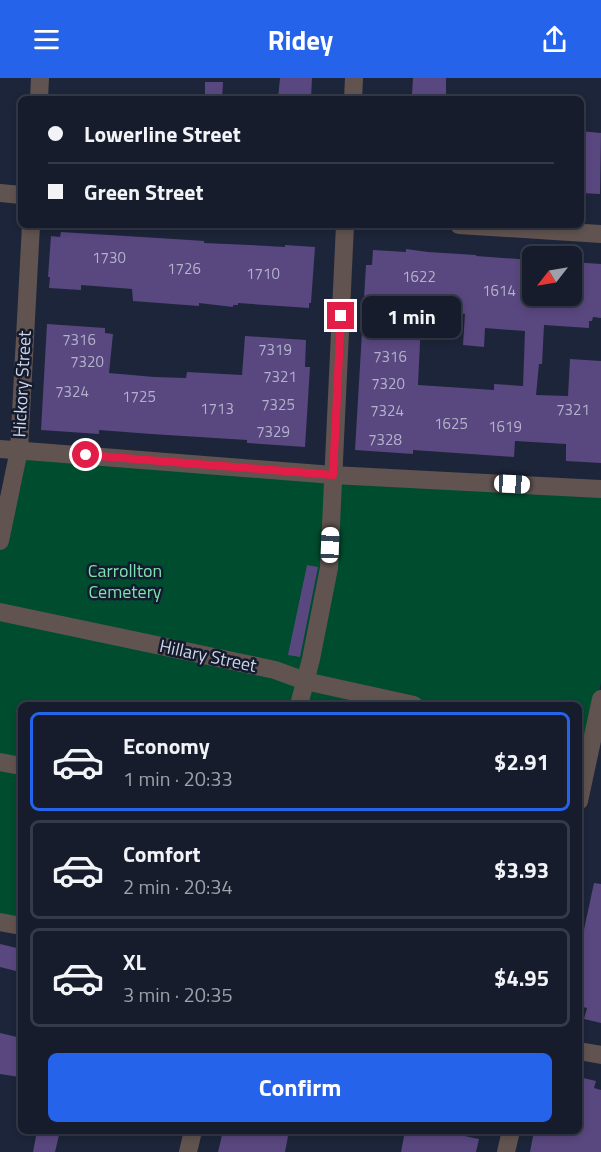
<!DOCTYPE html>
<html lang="en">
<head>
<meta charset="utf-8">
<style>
  :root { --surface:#161c2c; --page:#232938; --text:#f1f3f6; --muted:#9ea1a9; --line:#353a48; --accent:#2563eb }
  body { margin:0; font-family:"Titillium Web",sans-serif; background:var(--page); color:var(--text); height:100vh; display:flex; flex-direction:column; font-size:22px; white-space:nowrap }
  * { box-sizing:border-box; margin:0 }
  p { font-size:20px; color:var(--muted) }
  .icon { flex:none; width:33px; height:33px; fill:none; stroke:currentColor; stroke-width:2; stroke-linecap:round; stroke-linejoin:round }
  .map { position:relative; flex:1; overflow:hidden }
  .sheet { position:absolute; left:18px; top:624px; width:564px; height:432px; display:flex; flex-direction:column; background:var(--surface); border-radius:9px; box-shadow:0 3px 9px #0003,0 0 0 2px var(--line) }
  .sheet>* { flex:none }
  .top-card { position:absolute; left:18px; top:18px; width:566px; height:132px; border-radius:9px; box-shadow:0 3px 9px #0003,0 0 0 2px var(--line); display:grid; align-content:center; height:132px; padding:0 30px; background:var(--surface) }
  .needle { width:39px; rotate:239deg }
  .fabs { position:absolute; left:522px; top:168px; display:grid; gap:12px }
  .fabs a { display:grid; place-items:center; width:60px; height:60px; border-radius:9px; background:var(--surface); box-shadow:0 3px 9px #0003,0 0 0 2px var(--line); font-size:30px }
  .end { position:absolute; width:27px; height:27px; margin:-14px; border:8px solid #e11d48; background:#fff; box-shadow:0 0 0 3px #fff }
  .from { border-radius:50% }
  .bubble { position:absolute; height:42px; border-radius:9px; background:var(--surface); box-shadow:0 3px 9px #0003,0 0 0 2px var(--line); font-size:20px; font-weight:700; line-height:42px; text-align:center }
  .car { position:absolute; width:18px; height:36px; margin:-18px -9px; border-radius:8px; box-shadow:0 0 4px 2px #0007; background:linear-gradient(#fff 24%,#345 0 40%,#fff 0 76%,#345 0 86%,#fff 0) }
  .top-card b { display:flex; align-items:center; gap:21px; height:57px; font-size:22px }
  .top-card b+b { border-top:2px solid var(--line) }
  .top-card i { width:15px; height:15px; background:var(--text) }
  ul { padding:10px 0 0; list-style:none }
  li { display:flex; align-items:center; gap:18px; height:99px; margin:0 12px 9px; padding:0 18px; border:3px solid var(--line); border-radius:9px }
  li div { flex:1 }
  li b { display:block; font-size:22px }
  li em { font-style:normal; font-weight:700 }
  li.on { border-color:var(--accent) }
  li>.icon { width:54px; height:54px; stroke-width:1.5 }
  .button { display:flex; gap:12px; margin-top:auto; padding:12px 30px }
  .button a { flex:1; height:69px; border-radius:9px; background:var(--accent); color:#fff; font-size:24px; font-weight:700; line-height:69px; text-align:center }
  header { display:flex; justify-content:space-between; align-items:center; height:78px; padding:0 30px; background:var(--accent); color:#fff; font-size:27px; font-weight:700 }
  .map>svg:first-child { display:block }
</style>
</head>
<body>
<header><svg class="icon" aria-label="menu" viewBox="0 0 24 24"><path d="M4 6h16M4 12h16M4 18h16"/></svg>Ridey<svg class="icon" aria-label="share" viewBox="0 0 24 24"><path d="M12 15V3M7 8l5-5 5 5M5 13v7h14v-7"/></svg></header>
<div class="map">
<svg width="601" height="1074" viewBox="0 0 601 1074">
  <rect width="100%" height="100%" fill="#1d253a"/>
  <path fill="#004c2f" d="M 19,372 L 601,411 L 601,604 L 579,715 L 579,627 L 21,627 L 21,849 L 0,844 L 0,463 Z"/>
  <path fill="#59477f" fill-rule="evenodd" d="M 280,0 L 312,0 L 311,21 L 278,21 Z
    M 413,0 L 446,0 L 446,16 L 412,16 Z
    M 205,4 L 223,4 L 222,21 L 205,21 Z
    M 580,53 L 601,55 L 600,116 L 580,115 Z
    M 61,154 L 174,161 L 204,163 L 204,165 L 250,167 L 285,169 L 285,167 L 315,169 L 311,225 L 309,225 L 309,230 L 238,225 L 238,227 L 233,227 L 233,229 L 199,225 L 199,228 L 133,223 L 132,211 L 81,207 L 81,212 L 49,210 L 50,199 L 48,199 L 51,158 L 60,159 Z
    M 406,171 L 428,174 L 476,177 L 476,178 L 532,182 L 532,218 L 572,218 L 572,184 L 601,186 L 601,240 L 593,239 L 592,243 L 589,243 L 589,250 L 544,247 L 542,286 L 539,286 L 536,317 L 568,318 L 570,281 L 601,283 L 601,385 L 566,383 L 566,366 L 515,363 L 514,379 L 413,372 L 413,376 L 355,372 L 366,187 L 372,187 L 373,172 L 406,174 ZM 432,234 L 465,236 L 463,267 L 484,269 L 485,250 L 525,253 L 523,308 L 494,306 L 494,312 L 418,307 L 421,244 L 431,245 Z
    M 47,246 L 105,250 L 105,255 L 113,256 L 109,295 L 154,299 L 186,300 L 187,294 L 242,297 L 245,258 L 306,262 L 305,289 L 310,289 L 305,369 L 247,365 L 247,362 L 151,356 L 99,352 L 99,356 L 41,352 Z
    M 307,487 L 318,489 L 300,579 L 288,577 Z
    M 594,805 L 601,806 L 601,945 L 584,941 L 587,930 L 579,928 L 579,856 L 583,856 Z
    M 0,866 L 21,871 L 16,893 L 0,889 Z
    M 0,955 L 21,960 L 21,983 L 19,999 L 0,996 Z
    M 579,999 L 596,1003 L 594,1010 L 601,1012 L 601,1074 L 530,1074 L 534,1053 L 579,1053 Z
    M 37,1053 L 60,1053 L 55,1074 L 33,1074 Z
    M 223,1053 L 289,1053 L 285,1074 L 218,1074 Z
    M 405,1053 L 456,1053 L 455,1056 L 479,1061 L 476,1074 L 401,1074 Z"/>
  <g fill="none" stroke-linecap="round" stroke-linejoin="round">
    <path stroke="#605350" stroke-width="18" d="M 39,21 L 40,0
      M 353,21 L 354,0
      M 0,115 L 21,117
      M 459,147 L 601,156
      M 0,371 L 333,397 L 601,411
      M 0,463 L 19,372 L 31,147
      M 0,534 L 275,592 L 305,603 L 414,627
      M 299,627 L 311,581 L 329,490 L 345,147
      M 0,684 L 21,688
      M 579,723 L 601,621
      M 0,844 L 21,848
      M 579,973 L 601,977
      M 188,1074 L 193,1053
      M 506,1074 L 511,1053"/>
  </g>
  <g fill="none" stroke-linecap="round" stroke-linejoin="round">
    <path stroke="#e11d48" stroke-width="8" d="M 86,377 L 333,397 L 341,238"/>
  </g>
  <g text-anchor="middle" stroke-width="5" stroke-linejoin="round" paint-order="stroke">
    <g font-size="15" fill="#b2b2cb">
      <text x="109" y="185">1730</text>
      <text x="184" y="196">1726</text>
      <text x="263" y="201">1710</text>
      <text x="419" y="204">1622</text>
      <text x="499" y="218">1614</text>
      <text x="79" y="267">7316</text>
      <text x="275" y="277">7319</text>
      <text x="390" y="284">7316</text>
      <text x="87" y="289">7320</text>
      <text x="280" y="304">7321</text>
      <text x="388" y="311">7320</text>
      <text x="72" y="319">7324</text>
      <text x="139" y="324">1725</text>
      <text x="278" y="332">7325</text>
      <text x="217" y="336">1713</text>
      <text x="573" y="337">7321</text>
      <text x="387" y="338">7324</text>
      <text x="451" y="351">1625</text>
      <text x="505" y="354">1619</text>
      <text x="273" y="359">7329</text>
      <text x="385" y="367">7328</text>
    </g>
    <g font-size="18" fill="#d0d6e4" stroke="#141b2f">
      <text transform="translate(22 306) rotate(-87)" y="6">Hickory Street</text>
      <text transform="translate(208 578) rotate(12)" y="6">Hillary Street</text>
    </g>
    <g font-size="18" fill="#7de3ae" stroke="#141b2f">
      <text x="125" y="499">Carrollton<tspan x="125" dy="21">Cemetery</tspan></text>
    </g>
  </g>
</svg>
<div class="fabs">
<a><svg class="needle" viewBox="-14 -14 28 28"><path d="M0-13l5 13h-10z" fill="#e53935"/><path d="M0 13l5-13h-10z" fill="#9ea1a9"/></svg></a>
</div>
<i class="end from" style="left:86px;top:377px"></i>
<i class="end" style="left:341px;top:238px"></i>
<div class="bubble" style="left:362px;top:218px;width:99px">1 min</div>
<i class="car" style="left:512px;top:406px;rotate:93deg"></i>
<i class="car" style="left:330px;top:467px;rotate:2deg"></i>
<div class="top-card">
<b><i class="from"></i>Lowerline Street</b>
<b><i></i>Green Street</b>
</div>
<section class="sheet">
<ul>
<li class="on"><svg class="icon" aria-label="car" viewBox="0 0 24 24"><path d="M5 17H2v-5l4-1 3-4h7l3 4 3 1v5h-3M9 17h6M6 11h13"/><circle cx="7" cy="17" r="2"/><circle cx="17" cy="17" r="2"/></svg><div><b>Economy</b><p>1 min · 20:33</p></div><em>$2.91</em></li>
<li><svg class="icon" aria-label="car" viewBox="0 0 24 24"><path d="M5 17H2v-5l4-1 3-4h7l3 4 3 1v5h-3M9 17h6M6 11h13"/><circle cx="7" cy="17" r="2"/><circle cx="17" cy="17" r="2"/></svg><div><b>Comfort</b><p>2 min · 20:34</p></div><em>$3.93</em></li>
<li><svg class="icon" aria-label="car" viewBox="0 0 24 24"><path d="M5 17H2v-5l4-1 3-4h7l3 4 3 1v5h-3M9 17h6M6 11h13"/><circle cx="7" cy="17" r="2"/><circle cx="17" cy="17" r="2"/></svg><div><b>XL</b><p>3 min · 20:35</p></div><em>$4.95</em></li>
</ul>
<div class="button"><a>Confirm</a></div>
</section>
</div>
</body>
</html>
